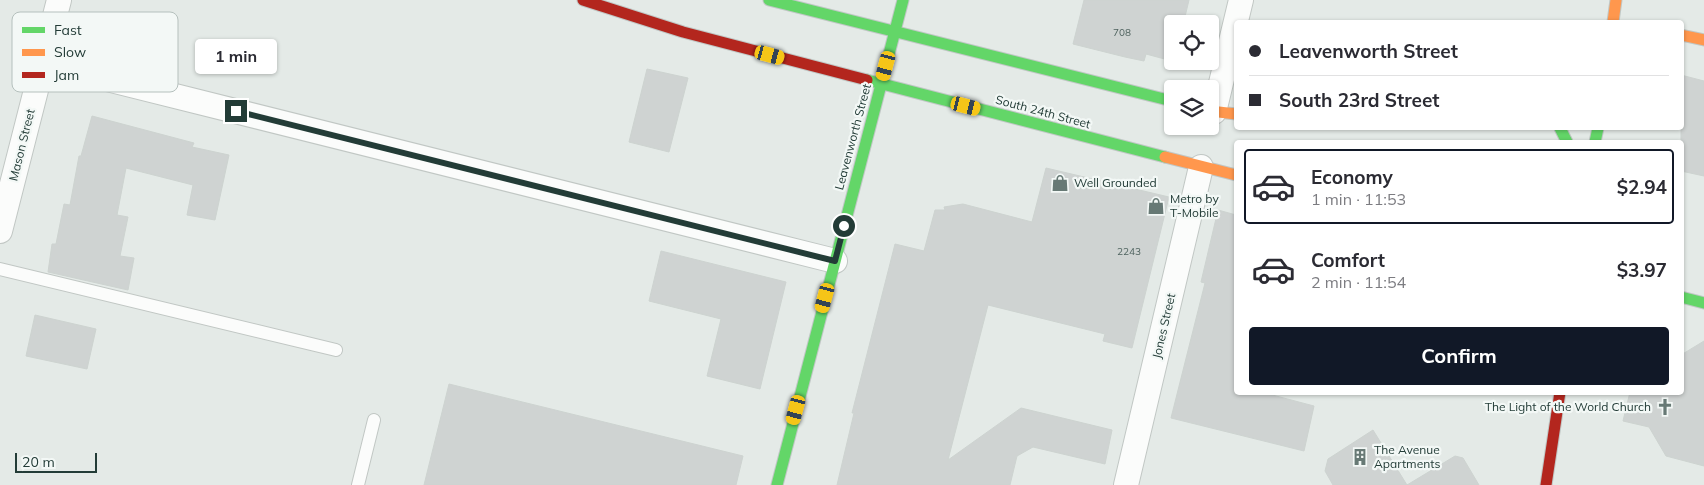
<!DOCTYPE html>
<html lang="en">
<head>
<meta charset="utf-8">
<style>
  :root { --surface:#fff; --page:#f7f7f7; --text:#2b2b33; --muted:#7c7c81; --line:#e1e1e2; --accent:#111827 }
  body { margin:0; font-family:Mulish,sans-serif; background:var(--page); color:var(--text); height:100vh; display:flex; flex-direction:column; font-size:19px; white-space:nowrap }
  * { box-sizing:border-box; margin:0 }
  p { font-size:16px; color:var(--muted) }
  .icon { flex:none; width:28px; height:28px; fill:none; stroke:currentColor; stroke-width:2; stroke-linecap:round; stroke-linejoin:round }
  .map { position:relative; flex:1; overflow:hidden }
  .side { position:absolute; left:1234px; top:140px; width:450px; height:255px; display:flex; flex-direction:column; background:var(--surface); border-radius:5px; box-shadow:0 1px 4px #0004 }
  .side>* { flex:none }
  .hud { position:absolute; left:1234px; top:20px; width:450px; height:110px; border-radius:5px; box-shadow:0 1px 4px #0004; display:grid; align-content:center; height:110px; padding:0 15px; background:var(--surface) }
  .buttons { position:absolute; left:1164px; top:15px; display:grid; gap:10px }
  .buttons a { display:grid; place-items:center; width:55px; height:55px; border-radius:5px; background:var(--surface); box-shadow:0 1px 4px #0004; font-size:25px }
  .scale { position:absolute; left:15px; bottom:12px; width:82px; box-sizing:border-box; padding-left:5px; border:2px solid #233c37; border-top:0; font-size:14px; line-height:18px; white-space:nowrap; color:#233c37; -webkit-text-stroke:4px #f3f8f6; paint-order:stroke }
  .end { position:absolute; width:22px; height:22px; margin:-11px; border:6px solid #233c37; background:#fff; box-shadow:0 0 0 2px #fff }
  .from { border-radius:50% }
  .bubble { position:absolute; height:35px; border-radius:5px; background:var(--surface); box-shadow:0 1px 4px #0004; font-size:16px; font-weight:700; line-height:35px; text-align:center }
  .car { position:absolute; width:15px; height:30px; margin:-15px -8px; border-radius:6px; box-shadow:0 0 4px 1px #0007; background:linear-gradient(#f5c518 24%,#345 0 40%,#f5c518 0 76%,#345 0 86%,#f5c518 0) }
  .hud b { display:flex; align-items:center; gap:18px; height:48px; font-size:19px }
  .hud b+b { border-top:1px solid var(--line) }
  .hud i { width:12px; height:12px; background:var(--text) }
  ul { padding:9px 0 0; list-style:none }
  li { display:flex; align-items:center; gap:15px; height:75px; margin:0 10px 8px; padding:0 5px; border:2px solid transparent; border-radius:5px }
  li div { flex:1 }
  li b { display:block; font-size:19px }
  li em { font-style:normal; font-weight:700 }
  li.on { border-color:var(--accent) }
  li>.icon { width:45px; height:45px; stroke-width:1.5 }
  .cta { display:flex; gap:10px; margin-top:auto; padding:10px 15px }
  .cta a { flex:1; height:58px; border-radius:5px; background:var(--accent); color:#fff; font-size:20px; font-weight:700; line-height:58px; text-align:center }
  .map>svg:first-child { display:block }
</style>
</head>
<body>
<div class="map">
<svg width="1704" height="485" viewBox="0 0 1704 485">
  <rect width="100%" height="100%" fill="#e4eae7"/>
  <path fill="#cfd3d2" stroke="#cdd3d0" d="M 1084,0 L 1189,0 L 1184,21 L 1195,24 L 1172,24 L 1172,61 L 1146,54 L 1144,61 L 1125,57 L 1073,44 Z
    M 1175,61 L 1202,61 L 1200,68 Z
    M 647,69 L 688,78 L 669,152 L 629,142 Z
    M 1681,75 L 1704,81 L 1704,176 L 1681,171 Z
    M 92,116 L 194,143 L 192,147 L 229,155 L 215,220 L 187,215 L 193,185 L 126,168 L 117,215 L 128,217 L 120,256 L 134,258 L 128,290 L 48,272 L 52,244 L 56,244 L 64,204 L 70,205 L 79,156 L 81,156 Z
    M 1046,168 L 1169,197 L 1132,348 L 1103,341 L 1105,334 L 988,305 L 948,460 L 1021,408 L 1112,430 L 1105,464 L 1033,447 L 1017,456 L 1010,485 L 837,485 L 854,413 L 852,413 L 895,244 L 924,251 L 935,210 L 945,210 L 944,207 L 963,204 L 1032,222 Z
    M 1218,210 L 1236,215 L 1236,392 L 1261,392 L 1314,406 L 1304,451 L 1171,418 L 1205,283 L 1201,282 Z
    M 661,251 L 786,282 L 760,389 L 707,376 L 721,319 L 649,301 Z
    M 35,315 L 96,329 L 87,369 L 26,356 Z
    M 1704,341 L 1704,466 L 1666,456 L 1649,427 L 1623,421 L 1630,392 L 1681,392 L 1681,355 Z
    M 449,384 L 743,456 L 736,485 L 424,485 Z
    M 1373,430 L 1407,485 L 1333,485 L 1325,471 L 1328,459 Z
    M 1455,456 L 1463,458 L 1479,485 L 1407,485 Z"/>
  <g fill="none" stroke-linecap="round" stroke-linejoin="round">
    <g stroke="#c1c7c4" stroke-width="14">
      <path id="lane" d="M 0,269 L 336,350
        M 358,485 L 374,420"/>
    </g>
    <g stroke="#c1c7c4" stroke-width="26">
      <path id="street" d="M 43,63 L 835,261
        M 1214,112 L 1241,0
        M 0,231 L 59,0
        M 1126,485 L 1201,167"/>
    </g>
    <g stroke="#c0c7c5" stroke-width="13">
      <path id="fast" d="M 769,0 L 1172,101
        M 867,80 L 1165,157
        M 1560,128 L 1567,142
        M 1595,142 L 1598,128
        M 1681,297 L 1704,303
        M 777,485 L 903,0"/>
    </g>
    <g stroke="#c0c7c5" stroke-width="13">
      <path id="slow" d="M 1613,22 L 1616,0
        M 1681,35 L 1704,40
        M 1210,111 L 1236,114
        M 1165,157 L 1236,175"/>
    </g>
    <g stroke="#c0c7c5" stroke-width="13">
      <path id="jam" d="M 583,0 L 683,32 L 867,80
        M 1546,485 L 1560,392"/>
    </g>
    <use href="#lane" stroke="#fbfcfb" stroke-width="12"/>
    <use href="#street" stroke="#fbfcfb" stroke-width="24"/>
    <use href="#fast" stroke="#63d668" stroke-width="11"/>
    <use href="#slow" stroke="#ff974d" stroke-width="11"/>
    <use href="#jam" stroke="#b3261e" stroke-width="11"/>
  </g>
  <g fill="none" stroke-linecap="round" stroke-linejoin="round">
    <path stroke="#233c37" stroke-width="6" d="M 236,111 L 835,261 L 844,226"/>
  </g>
  <defs>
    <g id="shop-bare" transform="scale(1.35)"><path d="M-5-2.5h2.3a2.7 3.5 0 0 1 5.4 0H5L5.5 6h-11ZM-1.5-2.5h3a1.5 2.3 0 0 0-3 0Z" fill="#677975" stroke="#f3f8f6" stroke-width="2.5" paint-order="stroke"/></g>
    <g id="church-bare" transform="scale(1.35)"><path d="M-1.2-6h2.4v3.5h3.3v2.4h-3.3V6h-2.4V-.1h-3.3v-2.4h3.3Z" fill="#677975" stroke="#f3f8f6" stroke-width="2.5" paint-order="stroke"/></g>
    <g id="building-bare" transform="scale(1.35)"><path d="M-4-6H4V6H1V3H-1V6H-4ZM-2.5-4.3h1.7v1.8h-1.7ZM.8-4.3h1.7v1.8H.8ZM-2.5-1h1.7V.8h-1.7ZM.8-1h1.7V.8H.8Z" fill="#677975" stroke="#f3f8f6" stroke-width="2.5" paint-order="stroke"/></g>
  </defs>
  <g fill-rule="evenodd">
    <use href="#shop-bare" x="1060" y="183"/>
    <use href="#shop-bare" x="1156" y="206"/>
    <use href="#church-bare" x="1665" y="407"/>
    <use href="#building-bare" x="1360" y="457"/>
  </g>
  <g text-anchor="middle" stroke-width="4.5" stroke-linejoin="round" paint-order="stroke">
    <g font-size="10" fill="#4e625e">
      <text x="1122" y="36">708</text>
      <text x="1129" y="255">2243</text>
    </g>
    <g font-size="12" fill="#233c37" stroke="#f3f8f6">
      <text transform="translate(1043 112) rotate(15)" y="4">South 24th Street</text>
      <text transform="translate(853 137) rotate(-75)" y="4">Leavenworth Street</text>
      <text transform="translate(22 145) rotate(-76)" y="4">Mason Street</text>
      <text transform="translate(1164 326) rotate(-77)" y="4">Jones Street</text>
    </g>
    <g font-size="12" fill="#233c37" stroke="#f3f8f6" text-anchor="start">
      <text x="1074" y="187">Well Grounded</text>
      <text x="1170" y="203">Metro by<tspan x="1170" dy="14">T-Mobile</tspan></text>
      <text x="1651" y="411" text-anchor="end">The Light of the World Church</text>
      <text x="1374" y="454">The Avenue<tspan x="1374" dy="14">Apartments</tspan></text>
    </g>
  </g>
  <rect x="12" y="12" width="166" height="80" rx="8" fill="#f3f8f6" stroke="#b5c0bd" stroke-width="1"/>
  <rect x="22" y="27" width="23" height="6" fill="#63d668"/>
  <rect x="22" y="49" width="23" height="7" fill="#ff974d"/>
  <rect x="22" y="72" width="23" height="6" fill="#b3261e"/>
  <g font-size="14" fill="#233c37">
    <text x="54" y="35">Fast</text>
    <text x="54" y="57">Slow</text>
    <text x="54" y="80">Jam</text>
  </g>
</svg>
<div class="buttons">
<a><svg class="icon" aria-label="locate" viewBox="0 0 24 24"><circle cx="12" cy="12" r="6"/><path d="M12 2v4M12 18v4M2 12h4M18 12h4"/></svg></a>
<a><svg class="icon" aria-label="layers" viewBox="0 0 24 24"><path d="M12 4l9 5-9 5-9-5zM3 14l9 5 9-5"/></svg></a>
</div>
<div class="scale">20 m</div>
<i class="end from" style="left:844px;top:226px"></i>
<i class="end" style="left:236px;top:111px"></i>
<div class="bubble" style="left:195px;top:39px;width:82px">1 min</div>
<i class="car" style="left:770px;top:55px;rotate:105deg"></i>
<i class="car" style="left:886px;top:66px;rotate:195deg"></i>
<i class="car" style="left:966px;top:106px;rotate:104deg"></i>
<i class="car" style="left:825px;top:298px;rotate:195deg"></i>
<i class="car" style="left:796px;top:410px;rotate:195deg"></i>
<div class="hud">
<b><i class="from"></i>Leavenworth Street</b>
<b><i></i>South 23rd Street</b>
</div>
<section class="side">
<ul>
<li class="on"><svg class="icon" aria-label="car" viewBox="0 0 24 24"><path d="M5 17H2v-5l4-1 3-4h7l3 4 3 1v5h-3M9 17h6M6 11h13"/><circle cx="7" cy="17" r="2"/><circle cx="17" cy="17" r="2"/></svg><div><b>Economy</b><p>1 min · 11:53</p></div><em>$2.94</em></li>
<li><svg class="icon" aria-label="car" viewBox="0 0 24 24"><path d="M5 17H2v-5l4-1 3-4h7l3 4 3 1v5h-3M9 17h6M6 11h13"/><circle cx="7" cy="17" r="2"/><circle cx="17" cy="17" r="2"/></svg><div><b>Comfort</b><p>2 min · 11:54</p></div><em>$3.97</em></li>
</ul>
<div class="cta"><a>Confirm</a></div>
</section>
</div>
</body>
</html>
